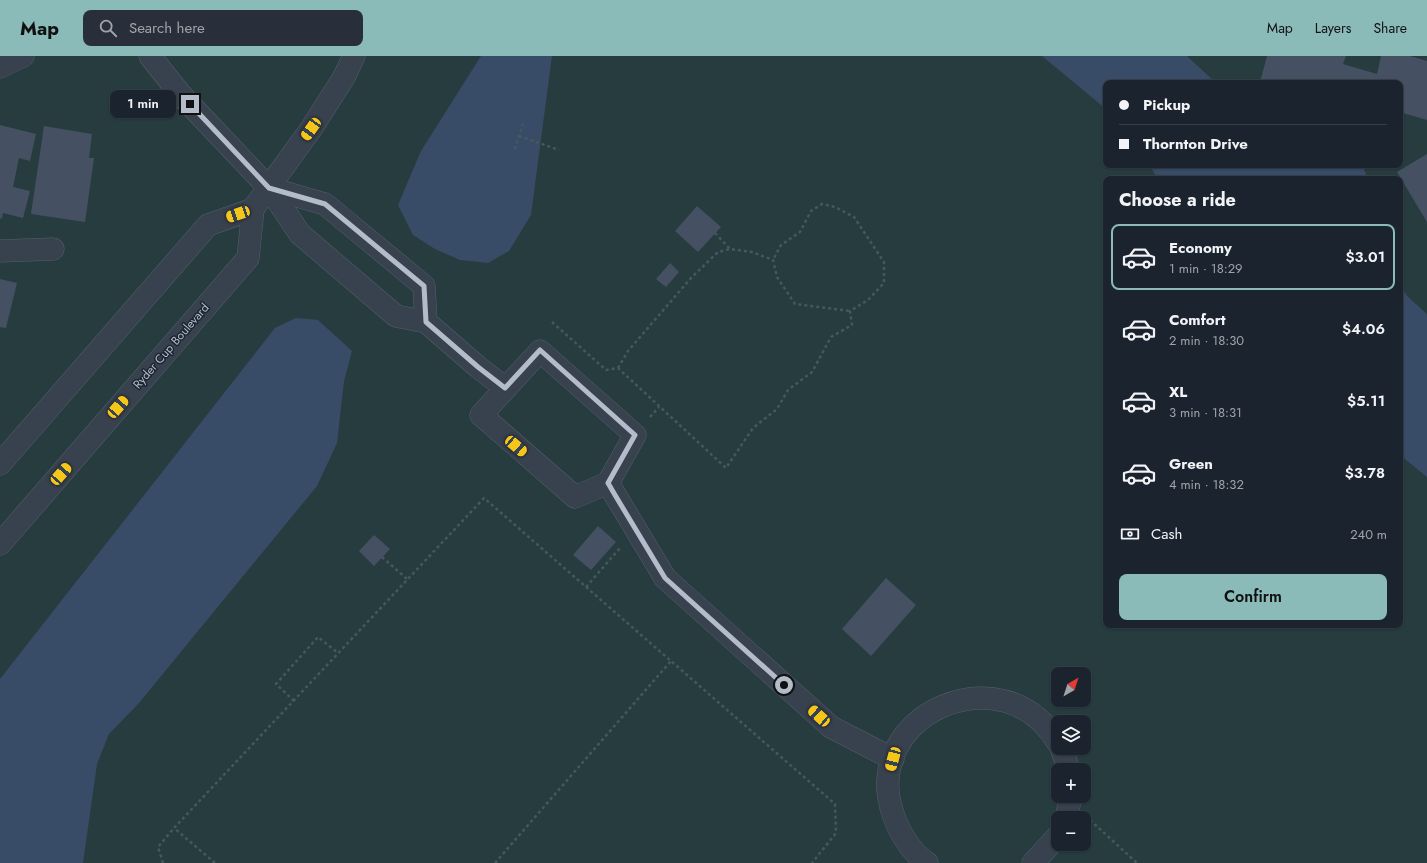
<!DOCTYPE html>
<html lang="en">
<head>
<meta charset="utf-8">
<style>
  :root { --surface:#1b232e; --page:#282f3a; --text:#f1f3f6; --muted:#a0a4aa; --line:#39404a; --accent:#8bbbb9 }
  body { margin:0; font-family:Jost,sans-serif; background:var(--page); color:var(--text); height:100vh; display:flex; flex-direction:column; font-size:15px; white-space:nowrap }
  * { box-sizing:border-box; margin:0 }
  p { font-size:13px; color:var(--muted) }
  .icon { flex:none; width:22px; height:22px; fill:none; stroke:currentColor; stroke-width:2; stroke-linecap:round; stroke-linejoin:round }
  .map { position:relative; flex:1; overflow:hidden }
  .side { position:absolute; left:1103px; top:120px; width:300px; height:452px; display:flex; flex-direction:column; background:var(--surface); border-radius:8px; box-shadow:0 1px 3px #0004,0 0 0 1px var(--line) }
  .side>* { flex:none }
  .hud { position:absolute; left:1103px; top:24px; width:300px; height:88px; border-radius:8px; box-shadow:0 1px 3px #0004,0 0 0 1px var(--line); display:grid; align-content:center; height:88px; padding:0 16px; background:var(--surface) }
  .needle { width:26px; rotate:39deg }
  .buttons { position:absolute; left:1051px; top:611px; display:grid; gap:8px }
  .buttons a { display:grid; place-items:center; width:40px; height:40px; border-radius:8px; background:var(--surface); box-shadow:0 1px 3px #0004,0 0 0 1px var(--line); font-size:20px }
  .end { position:absolute; width:18px; height:18px; margin:-9px; border:5px solid #b4bcc9; background:#111; box-shadow:0 0 0 2px #111 }
  .from { border-radius:50% }
  .bubble { position:absolute; height:28px; border-radius:8px; background:var(--surface); box-shadow:0 1px 3px #0004,0 0 0 1px var(--line); font-size:13px; font-weight:600; line-height:28px; text-align:center }
  .car { position:absolute; width:12px; height:24px; margin:-12px -6px; border-radius:5px; box-shadow:0 0 3px 1px #0007; background:linear-gradient(#f5c518 24%,#345 0 40%,#f5c518 0 76%,#345 0 86%,#f5c518 0) }
  .hud b { display:flex; align-items:center; gap:14px; height:38px; font-size:15px }
  .hud b+b { border-top:1px solid var(--line) }
  .hud i { width:10px; height:10px; background:var(--text) }
  ul { padding:0; list-style:none }
  li { display:flex; align-items:center; gap:12px; height:66px; margin:0 8px 6px; padding:0 8px; border:2px solid transparent; border-radius:8px }
  li div { flex:1 }
  li b { display:block; font-size:15px }
  li em { font-style:normal; font-weight:600 }
  li.selected { border-color:var(--accent) }
  li>.icon { width:36px; height:36px; stroke-width:1.5 }
  h2 { padding:0 16px; font-size:18px; line-height:48px }
  .pay { display:flex; align-items:center; gap:10px; height:44px; padding:0 16px; font-size:15px }
  .pay p { margin-inline-start:auto }
  .button { display:flex; gap:8px; margin-top:auto; padding:8px 16px }
  .button a { flex:1; height:46px; border-radius:8px; background:var(--accent); color:#111; font-size:16px; font-weight:600; line-height:46px; text-align:center }
  header { display:flex; align-items:center; gap:24px; box-sizing:border-box; height:56px; padding:0 20px; background:var(--accent); color:#111 }
  header strong { font-size:19px }
  nav { display:flex; gap:22px; margin-inline-start:auto; font-size:14px }
  .search { width:280px; height:36px; background:var(--page); display:flex; align-items:center; gap:10px; box-sizing:border-box; padding:0 14px; border-radius:8px; color:var(--muted); font-size:15px }
  .map>svg:first-child { display:block }
</style>
</head>
<body>
<header>
<strong>Map</strong>
<div class="search"><svg class="icon" aria-label="search" viewBox="0 0 24 24"><circle cx="10" cy="10" r="6"/><path d="M15 15l6 6"/></svg>Search here</div>
<nav><a>Map</a><a>Layers</a><a>Share</a></nav>
</header>
<div class="map">
<svg width="1427" height="807" viewBox="0 0 1427 807">
  <rect width="100%" height="100%" fill="#242f3e"/>
  <path fill="#263c3f" fill-rule="evenodd" d="M 0,0 L 1427,0 L 1427,807 L 0,807 ZM 1106,27 L 1400,27 L 1400,109 L 1106,109 ZM 1106,123 L 1400,123 L 1400,569 L 1106,569 ZM 1058,618 L 1084,618 L 1084,644 L 1058,644 ZM 1058,666 L 1084,666 L 1084,692 L 1058,692 ZM 1058,714 L 1084,714 L 1084,740 L 1058,740 ZM 1058,762 L 1084,762 L 1084,788 L 1058,788 Z"/>
  <path fill="#394c67" d="M 481,0 L 552,0 L 531,159 L 509,195 L 488,207 L 460,204 L 435,193 L 413,179 L 398,149 L 421,95 Z
    M 1042,0 L 1187,0 L 1216,27 L 1106,27 L 1106,53 Z
    M 1150,109 L 1362,109 L 1368,123 L 1157,123 Z
    M 1400,229 L 1408,241 L 1427,258 L 1427,421 L 1400,399 Z
    M 296,262 L 318,264 L 352,295 L 344,325 L 337,387 L 317,430 L 139,647 L 109,678 L 97,708 L 83,807 L 0,807 L 0,623 L 275,272 Z"/>
  <path fill="#455162" d="M 1267,0 L 1346,0 L 1343,8 L 1377,18 L 1381,0 L 1410,0 L 1427,5 L 1427,64 L 1400,56 L 1400,27 L 1260,26 Z
    M 0,69 L 36,78 L 30,105 L 19,102 L 13,131 L 30,135 L 23,162 L 3,157 L 2,163 L 0,162 Z
    M 44,70 L 92,78 L 89,102 L 94,102 L 85,166 L 31,158 Z
    M 1427,98 L 1427,166 L 1397,116 Z
    M 697,150 L 721,171 L 698,196 L 675,175 Z
    M 670,207 L 679,216 L 666,231 L 656,223 Z
    M 0,223 L 17,227 L 6,272 L 0,271 Z
    M 598,470 L 616,486 L 591,514 L 573,499 Z
    M 374,479 L 390,493 L 374,510 L 359,495 Z
    M 886,522 L 916,549 L 871,600 L 842,573 Z"/>
  <g fill="none" stroke-linecap="round" stroke-linejoin="round">
    <g stroke="#565f6c" stroke-width="23">
      <path id="minor" d="M 150,0 L 181,39 L 269,132 L 300,178 L 396,260 L 426,266 L 478,311 L 505,332
        M 0,11 L 23,0
        M 269,132 L 325,148 L 424,230 L 426,266
        M 0,195 L 53,193
        M 540,295 L 635,379 L 608,427 L 575,441 L 481,359 Z
        M 0,408 L 208,169 L 253,153
        M 608,427 L 665,522 L 831,671 L 893,703
        M 0,488 L 248,202 L 253,153 L 311,73 L 344,21 L 354,0
        M 1061,692 L 1069,714
        M 1066,762 L 1071,740
        M 927,807 C 910,795 900,778 893,758 C 859,659 1003,594 1058,687
        M 1033,807 L 1058,780"/>
    </g>
    <path stroke="#44595c" stroke-width="2.5" stroke-dasharray="3 3" stroke-linecap="butt" d="M 519,80 L 559,94
      M 515,93 L 523,68
      M 715,177 L 730,193
      M 552,266 L 606,314 L 618,312 L 726,412 L 753,372 L 777,353 L 788,334 L 812,316 L 831,281 L 852,269 L 850,255 L 868,244 L 884,227 L 884,206 L 854,161 L 835,151 L 822,148 L 811,155 L 800,176 L 781,189 L 773,204
      M 618,312 L 628,295 L 691,222 L 718,196 L 730,193 L 752,196 L 773,204 L 777,221 L 795,248 L 850,255
      M 650,361 L 659,351
      M 382,501 L 407,523
      M 586,531 L 620,492
      M 294,645 L 276,628 L 318,581 L 338,597
      M 1090,764 L 1137,807
      M 163,807 L 158,791 L 174,772
      M 215,807 L 174,772 L 484,442 L 835,748 L 836,777 L 812,807
      M 495,807 L 671,605"/>
    <use href="#minor" stroke="#38414e" stroke-width="22"/>
  </g>
  <g fill="none" stroke-linecap="round" stroke-linejoin="round">
    <path stroke="#b4bcc9" stroke-width="5" d="M 190,48 L 269,132 L 325,148 L 424,230 L 426,266 L 478,311 L 505,332 L 540,294 L 635,379 L 608,427 L 615,439 L 665,522 L 784,629"/>
  </g>
  <g text-anchor="middle" stroke-width="3" stroke-linejoin="round" paint-order="stroke">
    <g font-size="12" fill="#b4bcc9" stroke="#1d2633">
      <text transform="translate(171 290) rotate(-49)" y="4">Ryder Cup Boulevard</text>
    </g>
  </g>
</svg>
<div class="buttons">
<a><svg class="needle" viewBox="-14 -14 28 28"><path d="M0-13l5 13h-10z" fill="#e53935"/><path d="M0 13l5-13h-10z" fill="#a0a4aa"/></svg></a>
<a><svg class="icon" aria-label="layers" viewBox="0 0 24 24"><path d="M12 4l9 5-9 5-9-5zM3 14l9 5 9-5"/></svg></a>
<a>+</a>
<a>−</a>
</div>
<i class="end from" style="left:784px;top:629px"></i>
<i class="end" style="left:190px;top:48px"></i>
<div class="bubble" style="left:110px;top:34px;width:66px">1 min</div>
<i class="car" style="left:311px;top:73px;rotate:216deg"></i>
<i class="car" style="left:238px;top:158px;rotate:251deg"></i>
<i class="car" style="left:118px;top:351px;rotate:41deg"></i>
<i class="car" style="left:516px;top:390px;rotate:131deg"></i>
<i class="car" style="left:61px;top:418px;rotate:41deg"></i>
<i class="car" style="left:819px;top:660px;rotate:312deg"></i>
<i class="car" style="left:893px;top:703px;rotate:195deg"></i>
<div class="hud">
<b><i class="from"></i>Pickup</b>
<b><i></i>Thornton Drive</b>
</div>
<section class="side">
<h2>Choose a ride</h2>
<ul>
<li class="selected"><svg class="icon" aria-label="car" viewBox="0 0 24 24"><path d="M5 17H2v-5l4-1 3-4h7l3 4 3 1v5h-3M9 17h6M6 11h13"/><circle cx="7" cy="17" r="2"/><circle cx="17" cy="17" r="2"/></svg><div><b>Economy</b><p>1 min · 18:29</p></div><em>$3.01</em></li>
<li><svg class="icon" aria-label="car" viewBox="0 0 24 24"><path d="M5 17H2v-5l4-1 3-4h7l3 4 3 1v5h-3M9 17h6M6 11h13"/><circle cx="7" cy="17" r="2"/><circle cx="17" cy="17" r="2"/></svg><div><b>Comfort</b><p>2 min · 18:30</p></div><em>$4.06</em></li>
<li><svg class="icon" aria-label="car" viewBox="0 0 24 24"><path d="M5 17H2v-5l4-1 3-4h7l3 4 3 1v5h-3M9 17h6M6 11h13"/><circle cx="7" cy="17" r="2"/><circle cx="17" cy="17" r="2"/></svg><div><b>XL</b><p>3 min · 18:31</p></div><em>$5.11</em></li>
<li><svg class="icon" aria-label="car" viewBox="0 0 24 24"><path d="M5 17H2v-5l4-1 3-4h7l3 4 3 1v5h-3M9 17h6M6 11h13"/><circle cx="7" cy="17" r="2"/><circle cx="17" cy="17" r="2"/></svg><div><b>Green</b><p>4 min · 18:32</p></div><em>$3.78</em></li>
</ul>
<div class="pay"><svg class="icon" aria-label="cash" viewBox="0 0 24 24"><path d="M3 7h18v10H3z"/><circle cx="12" cy="12" r="2"/></svg>Cash<p>240 m</p></div>
<div class="button"><a>Confirm</a></div>
</section>
</div>
</body>
</html>
